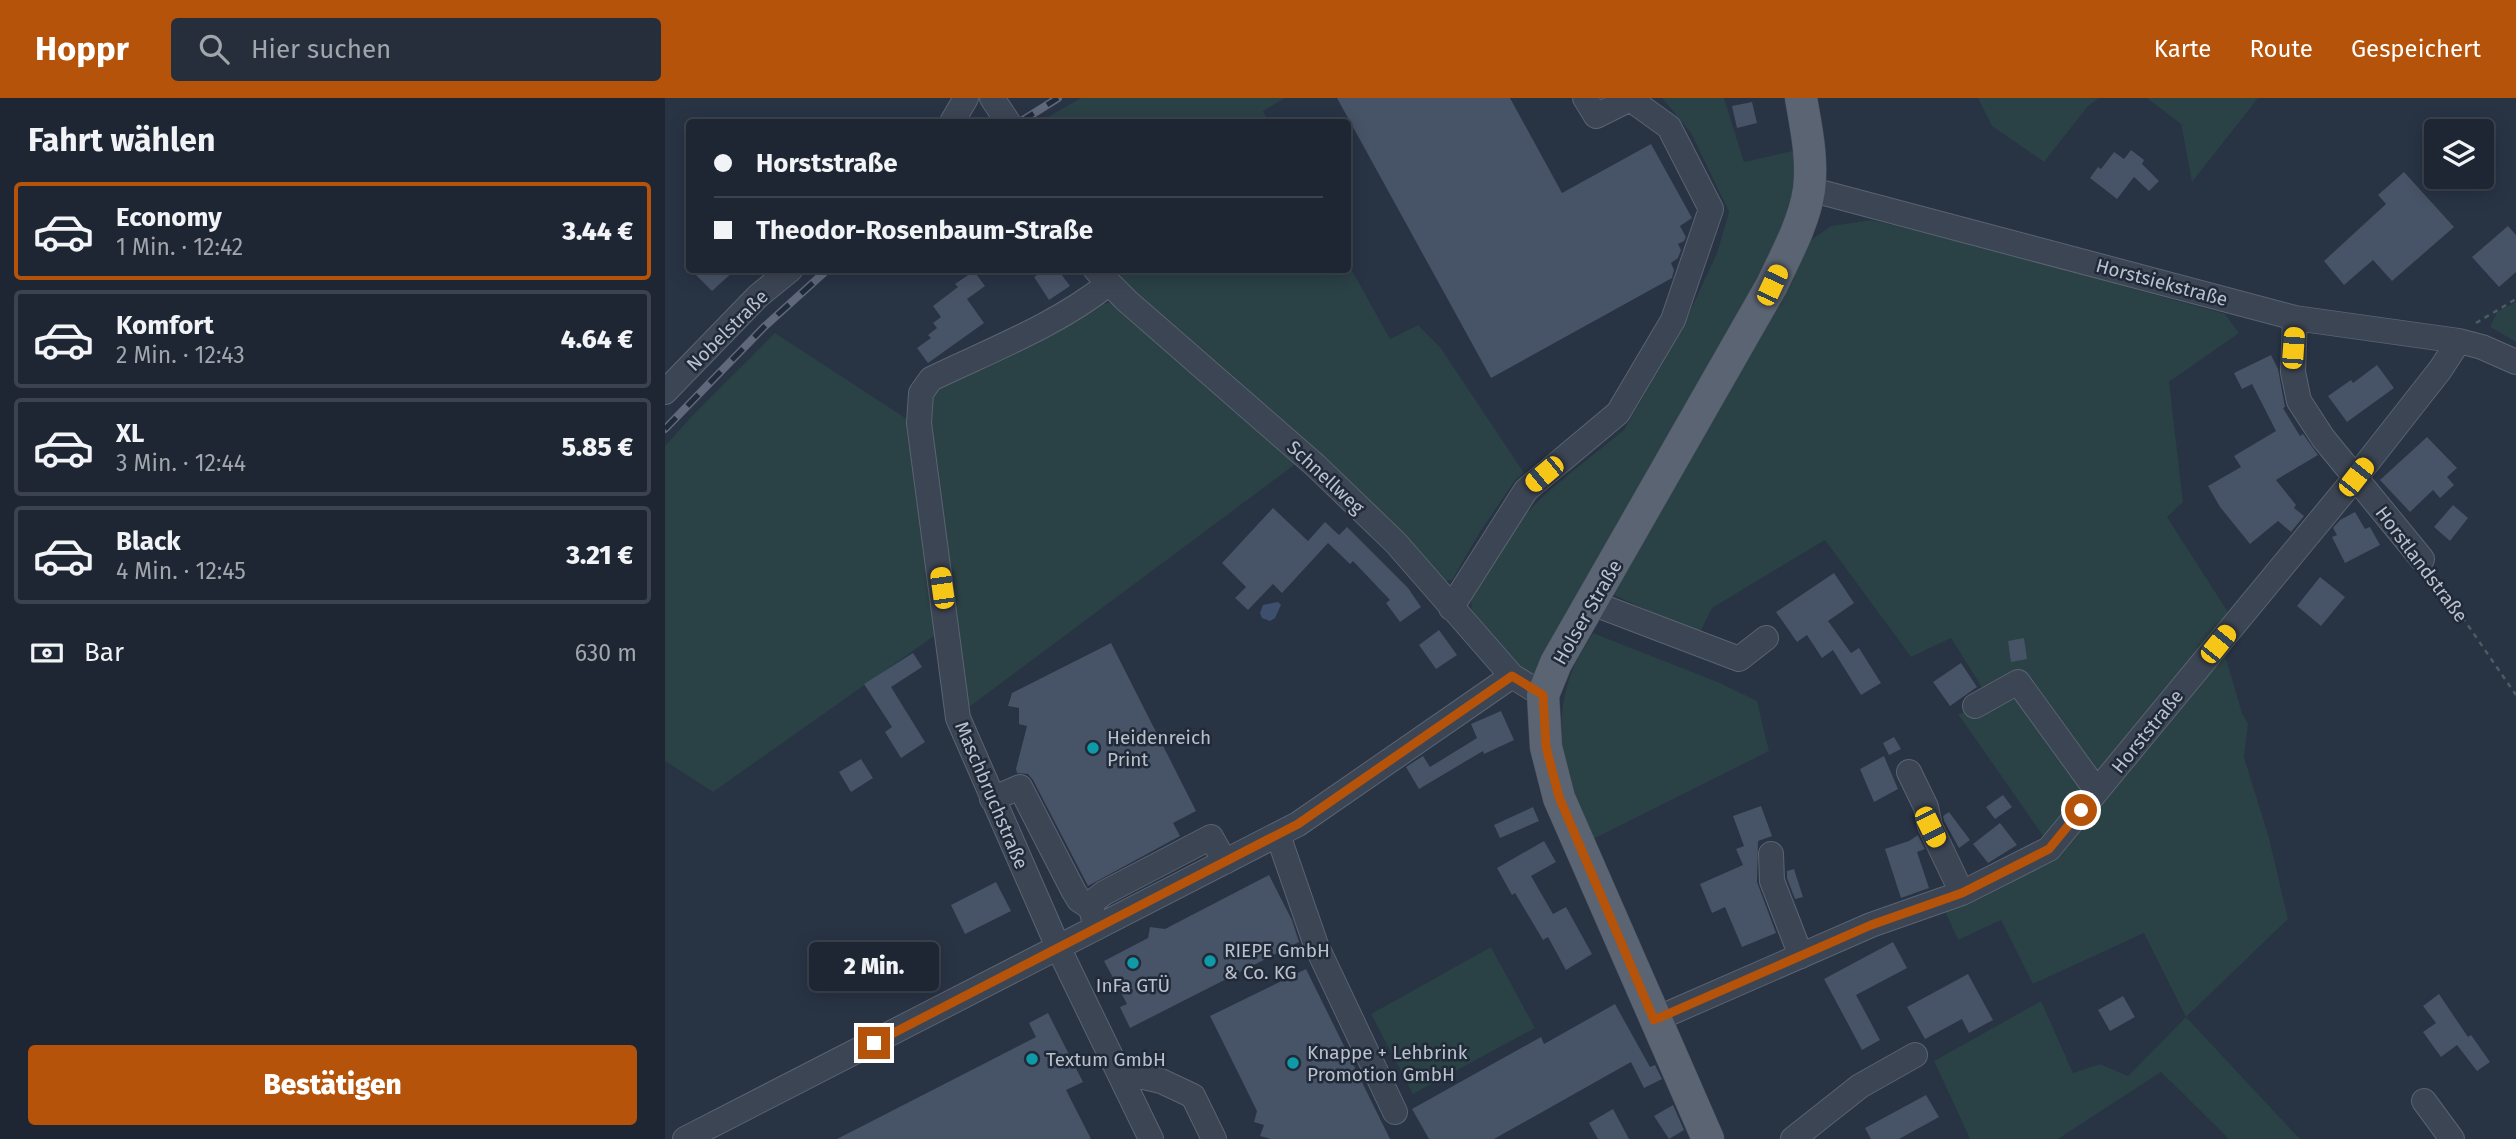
<!DOCTYPE html>
<html lang="de">
<head>
<meta charset="utf-8">
<style>
  :root { --surface:#1e2633; --page:#262e3b; --text:#f1f3f6; --muted:#a1a5ac; --line:#3c434e; --accent:#b45309 }
  body { margin:0; font-family:"Fira Sans",sans-serif; background:var(--page); color:var(--text); height:100vh; display:flex; flex-direction:column; font-size:26px; white-space:nowrap }
  * { box-sizing:border-box; margin:0 }
  p { font-size:23px; color:var(--muted) }
  .icon { flex:none; width:38px; height:38px; fill:none; stroke:currentColor; stroke-width:2; stroke-linecap:round; stroke-linejoin:round }
  .map { position:relative; flex:1; overflow:hidden }
  .panel { display:flex; flex-direction:column; background:var(--surface); width:665px }
  .panel>* { flex:none }
  .guide { position:absolute; left:21px; top:21px; width:665px; height:154px; border-radius:7px; box-shadow:0 4px 18px #0003,0 0 0 2px var(--line); display:grid; align-content:center; height:154px; padding:0 28px; background:var(--surface) }
  .fabs { position:absolute; left:1759px; top:21px; display:grid; gap:14px }
  .fabs a { display:grid; place-items:center; width:70px; height:70px; border-radius:7px; background:var(--surface); box-shadow:0 4px 18px #0003,0 0 0 2px var(--line); font-size:35px }
  .end { position:absolute; width:32px; height:32px; margin:-16px; border:9px solid #b45309; background:#fff; box-shadow:0 0 0 4px #fff }
  .from { border-radius:50% }
  .bubble { position:absolute; height:49px; border-radius:7px; background:var(--surface); box-shadow:0 4px 18px #0003,0 0 0 2px var(--line); font-size:23px; font-weight:800; line-height:49px; text-align:center }
  .car { position:absolute; width:21px; height:42px; margin:-21px -10px; border-radius:9px; box-shadow:0 0 5px 2px #0007; background:linear-gradient(#f5c518 24%,#345 0 40%,#f5c518 0 76%,#345 0 86%,#f5c518 0) }
  .guide b { display:flex; align-items:center; gap:24px; height:66px; font-size:26px }
  .guide b+b { border-top:2px solid var(--line) }
  .guide i { width:18px; height:18px; background:var(--text) }
  ul { padding:0; list-style:none }
  li { display:flex; align-items:center; gap:21px; height:98px; margin:0 14px 10px; padding:0 14px; border:4px solid var(--line); border-radius:7px }
  li div { flex:1 }
  li b { display:block; font-size:26px }
  li em { font-style:normal; font-weight:800 }
  li.active { border-color:var(--accent) }
  li>.icon { width:63px; height:63px; stroke-width:1.5 }
  h2 { padding:0 28px; font-size:32px; line-height:84px }
  .pay { display:flex; align-items:center; gap:18px; height:77px; padding:0 28px; font-size:26px }
  .pay p { margin-inline-start:auto }
  .action { display:flex; gap:14px; margin-top:auto; padding:14px 28px }
  .action a { flex:1; height:80px; border-radius:7px; background:var(--accent); color:#fff; font-size:28px; font-weight:800; line-height:80px; text-align:center }
  header { display:flex; align-items:center; gap:42px; box-sizing:border-box; height:98px; padding:0 35px; background:var(--accent); color:#fff }
  header strong { font-size:33px }
  nav { display:flex; gap:38px; margin-inline-start:auto; font-size:24px }
  .search { width:490px; height:63px; background:var(--page); display:flex; align-items:center; gap:18px; box-sizing:border-box; padding:0 24px; border-radius:7px; color:var(--muted); font-size:26px }
  main { display:flex; flex:1; min-height:0 }
  .map>svg:first-child { display:block }
</style>
</head>
<body>
<header>
<strong>Hoppr</strong>
<div class="search"><svg class="icon" aria-label="search" viewBox="0 0 24 24"><circle cx="10" cy="10" r="6"/><path d="M15 15l6 6"/></svg>Hier suchen</div>
<nav><a>Karte</a><a>Route</a><a>Gespeichert</a></nav>
</header>
<main>
<section class="panel">
<h2>Fahrt wählen</h2>
<ul>
<li class="active"><svg class="icon" aria-label="car" viewBox="0 0 24 24"><path d="M5 17H2v-5l4-1 3-4h7l3 4 3 1v5h-3M9 17h6M6 11h13"/><circle cx="7" cy="17" r="2"/><circle cx="17" cy="17" r="2"/></svg><div><b>Economy</b><p>1 Min. · 12:42</p></div><em>3.44 €</em></li>
<li><svg class="icon" aria-label="car" viewBox="0 0 24 24"><path d="M5 17H2v-5l4-1 3-4h7l3 4 3 1v5h-3M9 17h6M6 11h13"/><circle cx="7" cy="17" r="2"/><circle cx="17" cy="17" r="2"/></svg><div><b>Komfort</b><p>2 Min. · 12:43</p></div><em>4.64 €</em></li>
<li><svg class="icon" aria-label="car" viewBox="0 0 24 24"><path d="M5 17H2v-5l4-1 3-4h7l3 4 3 1v5h-3M9 17h6M6 11h13"/><circle cx="7" cy="17" r="2"/><circle cx="17" cy="17" r="2"/></svg><div><b>XL</b><p>3 Min. · 12:44</p></div><em>5.85 €</em></li>
<li><svg class="icon" aria-label="car" viewBox="0 0 24 24"><path d="M5 17H2v-5l4-1 3-4h7l3 4 3 1v5h-3M9 17h6M6 11h13"/><circle cx="7" cy="17" r="2"/><circle cx="17" cy="17" r="2"/></svg><div><b>Black</b><p>4 Min. · 12:45</p></div><em>3.21 €</em></li>
</ul>
<div class="pay"><svg class="icon" aria-label="cash" viewBox="0 0 24 24"><path d="M3 7h18v10H3z"/><circle cx="12" cy="12" r="2"/></svg>Bar<p>630 m</p></div>
<div class="action"><a>Bestätigen</a></div>
</section>
<div class="map">
<svg width="1851" height="1041" viewBox="0 0 1851 1041">
  <rect width="100%" height="100%" fill="#283344"/>
  <path fill="#2a4145" d="M 416,0 L 620,0 L 598,13 L 604,24 L 374,24 Z
    M 997,0 L 1059,0 L 1079,64 L 1131,52 L 1132,95 L 1121,130 L 879,574 L 866,576 L 847,564 L 807,519 L 806,500 L 853,424 L 883,393 L 959,332 L 1016,233 L 1052,155 L 1064,114 L 1026,35 Z
    M 1313,0 L 1434,0 L 1423,8 L 1379,64 L 1327,28 Z
    M 1482,0 L 1593,0 L 1527,84 L 1516,26 Z
    M 1207,122 L 1301,145 L 1560,216 L 1574,235 L 1504,284 L 1518,404 L 1502,419 L 1568,522 L 1383,745 L 1293,616 L 1329,609 L 1286,540 L 1246,559 L 1160,442 L 1047,510 L 1034,536 L 949,497 L 1146,142 L 1166,128 Z
    M 683,165 L 725,241 L 753,227 L 775,249 L 859,375 L 851,381 L 815,434 L 787,482 L 778,483 L 439,172 L 682,172 Z
    M 448,204 L 632,365 L 300,612 L 260,323 L 264,296 L 431,207 Z
    M 1851,204 L 1851,244 L 1825,229 L 1832,214 Z
    M 110,235 L 245,323 L 279,531 L 48,694 L 0,663 L 0,348 L 27,318 Z
    M 928,535 L 1055,585 L 1092,603 L 1104,653 L 926,742 C 902,689 884,630 907,573 C 912,560 921,547 928,535 Z
    M 1559,554 L 1577,615 L 1583,626 L 1579,659 L 1604,740 L 1623,821 L 1521,919 L 1635,1041 L 1564,1041 L 1496,974 L 1393,1041 L 1305,1041 L 1269,963 L 1376,903 L 1408,975 L 1435,966 L 1463,978 L 1521,919 L 1479,835 L 1368,886 L 1336,822 L 1293,842 L 1279,811 L 1391,758 Z
    M 826,849 L 870,930 L 748,996 L 706,916 Z"/>
  <path fill="#3e4f6d" d="M 613,504 L 616,507 L 610,520 L 605,523 L 597,520 L 595,515 L 598,507 Z"/>
  <path fill="#475366" d="M 672,0 L 845,0 L 897,95 L 986,46 L 1027,120 L 1015,128 L 1021,139 L 1019,143 L 1013,146 L 1016,152 L 1013,160 L 1006,165 L 1009,172 L 1007,180 L 826,280 Z
    M 1087,4 L 1092,25 L 1072,30 L 1067,8 Z
    M 1466,52 L 1479,62 L 1477,66 L 1494,83 L 1484,93 L 1469,79 L 1452,101 L 1425,80 L 1433,69 L 1436,71 L 1449,54 L 1459,61 Z
    M 1739,74 L 1789,129 L 1727,183 L 1708,162 L 1679,187 L 1659,163 L 1721,106 L 1713,97 Z
    M 1843,128 L 1851,137 L 1851,174 L 1834,189 L 1807,159 Z
    M 26,172 L 70,172 L 47,193 Z
    M 380,172 L 393,172 L 405,188 L 384,202 L 369,179 Z
    M 309,173 L 320,188 L 302,201 L 319,225 L 263,265 L 252,250 L 266,240 L 263,237 L 272,230 L 268,225 L 276,219 L 268,208 L 293,189 L 290,186 Z
    M 1606,257 L 1613,271 L 1620,309 L 1618,310 L 1635,338 L 1638,336 L 1653,357 L 1611,382 L 1631,407 L 1629,410 L 1639,418 L 1626,434 L 1613,423 L 1585,446 L 1555,409 L 1543,388 L 1576,369 L 1569,358 L 1611,333 L 1587,286 L 1577,291 L 1569,275 Z
    M 1712,267 L 1729,290 L 1682,324 L 1663,298 L 1686,282 L 1688,285 Z
    M 1762,339 L 1792,370 L 1782,379 L 1789,387 L 1775,400 L 1768,392 L 1745,414 L 1715,382 Z
    M 1788,407 L 1803,420 L 1785,443 L 1769,429 Z
    M 608,410 L 643,443 L 660,424 L 674,437 L 682,429 L 743,490 L 756,509 L 735,524 L 721,505 L 725,502 L 688,463 L 685,466 L 663,445 L 617,495 L 608,486 L 583,512 L 570,500 L 581,489 L 557,465 Z
    M 1690,414 L 1700,431 L 1705,429 L 1715,447 L 1680,465 L 1667,439 L 1672,437 L 1668,430 L 1675,422 Z
    M 1169,475 L 1189,505 L 1163,523 L 1186,555 L 1194,550 L 1216,585 L 1196,597 L 1168,552 L 1157,560 L 1142,537 L 1132,544 L 1111,514 Z
    M 1655,479 L 1680,499 L 1656,528 L 1632,508 Z
    M 774,532 L 792,557 L 771,571 L 754,547 Z
    M 1359,540 L 1362,561 L 1346,564 L 1343,543 Z
    M 446,545 L 531,713 L 508,725 L 515,738 L 423,788 L 368,682 L 363,676 L 352,675 L 351,671 L 362,628 L 354,626 L 354,610 L 343,608 L 347,595 Z
    M 248,555 L 257,569 L 226,589 L 260,644 L 236,660 L 220,634 L 227,629 L 199,586 Z
    M 1296,565 L 1312,589 L 1285,608 L 1268,584 Z
    M 836,613 L 849,642 L 819,656 L 818,653 L 754,691 L 741,669 L 758,658 L 765,669 L 812,640 L 806,626 Z
    M 1229,639 L 1236,651 L 1224,657 L 1218,645 Z
    M 1219,658 L 1233,691 L 1209,704 L 1195,671 Z
    M 196,661 L 208,680 L 186,694 L 174,674 Z
    M 1338,697 L 1347,709 L 1330,721 L 1321,709 Z
    M 1096,708 L 1107,738 L 1093,743 L 1092,784 L 1111,835 L 1077,849 L 1060,809 L 1047,815 L 1035,786 L 1078,767 L 1071,751 L 1079,748 L 1068,718 Z
    M 868,709 L 874,723 L 835,740 L 829,727 Z
    M 1284,714 L 1305,742 L 1294,750 L 1279,723 L 1278,718 Z
    M 1335,725 L 1352,747 L 1323,765 L 1308,746 Z
    M 1253,737 L 1260,751 L 1252,754 L 1264,790 L 1236,800 L 1220,751 L 1244,743 Z
    M 879,743 L 891,764 L 866,778 L 888,816 L 901,809 L 927,856 L 901,872 L 883,839 L 878,842 L 850,795 L 847,797 L 832,770 Z
    M 1129,771 L 1138,799 L 1130,801 L 1122,780 L 1122,773 Z
    M 604,777 L 627,822 L 634,844 L 465,930 L 455,909 L 462,906 L 439,863 L 483,840 L 485,829 L 500,831 Z
    M 331,784 L 346,813 L 300,836 L 286,807 Z
    M 1228,844 L 1242,870 L 1191,897 L 1215,942 L 1197,952 L 1159,881 Z
    M 641,871 L 725,1041 L 606,1041 L 595,1038 L 599,1027 L 589,1024 L 592,1013 L 545,918 Z
    M 1303,876 L 1328,922 L 1304,935 L 1297,921 L 1260,941 L 1242,909 Z
    M 1774,896 L 1803,939 L 1806,937 L 1825,964 L 1812,973 L 1792,947 L 1776,959 L 1758,934 L 1771,925 L 1758,908 Z
    M 1458,898 L 1470,919 L 1445,933 L 1433,912 Z
    M 950,906 L 985,969 L 990,967 L 997,981 L 979,990 L 966,964 L 829,1041 L 764,1041 L 747,1011 L 876,939 L 879,946 Z
    M 383,915 L 418,984 L 401,992 L 426,1041 L 172,1041 L 371,939 L 364,925 Z
    M 1261,997 L 1274,1019 L 1234,1041 L 1206,1041 L 1200,1030 Z
    M 1008,1007 L 1019,1032 L 1004,1041 L 989,1018 Z
    M 948,1011 L 964,1041 L 933,1041 L 924,1025 Z"/>
  <g fill="none" stroke-linecap="round" stroke-linejoin="round">
    <g stroke="#5b6371" stroke-width="26">
      <path id="minor" d="M 327,0 L 343,24
        M 287,24 L 301,0
        M 1144,91 L 1630,220 L 1794,243 L 1817,249 L 1851,264
        M 431,172 L 462,203 L 650,367 L 731,445 L 847,578 L 878,597
        M 443,186 C 392,227 326,252 266,281 L 256,295 L 254,325 L 293,620 L 393,849 L 486,1041
        M 1630,220 L 1628,274 L 1634,303 L 1658,340 L 1757,461
        M 0,294 L 93,198 L 125,172
        M 927,505 L 1074,561 L 1101,540
        M 786,510 L 861,392 L 953,315 L 1008,222 L 1046,111 L 1004,29 L 965,1 L 931,18 L 920,0
        M 1310,608 L 1353,584 L 1432,693
        M 1244,674 L 1261,709 L 1265,728 L 1297,795
        M 327,701 L 355,689 L 408,792 L 414,802 L 426,810
        M 613,737 L 651,847 L 730,1014
        M 1106,756 L 1107,783 L 1136,858
        M 431,830 L 426,810 L 430,802 L 439,795 L 546,739 L 560,764
        M 989,922 L 1206,827 L 1297,795 L 1384,751 L 1691,379 L 1775,272 L 1794,243
        M 453,973 L 496,983 L 528,998 L 549,1041
        M 1759,1003 L 1787,1041
        M 20,1041 L 633,726 L 847,578
        M 1128,1041 L 1195,988 L 1250,957"/>
    </g>
    <g stroke="#464e5d" stroke-width="33">
      <path id="major" d="M 1043,1041 L 894,700 L 881,649 L 878,597 L 891,565 L 1107,187 C 1121,157 1139,125 1144,92 C 1148,61 1141,29 1136,0"/>
    </g>
    <path stroke="#485e61" stroke-width="2.5" stroke-dasharray="5 5" stroke-linecap="butt" d="M 1811,225 L 1851,201
      M 1769,478 L 1851,597"/>
    <use href="#minor" stroke="#3c4554" stroke-width="24"/>
    <use href="#major" stroke="#5b6473" stroke-width="32"/>
    <g stroke="#5f697b" stroke-width="8">
      <path id="rail" d="M 355,24 L 393,0
        M 0,331 L 99,229 L 162,172"/>
    </g>
    <use href="#rail" stroke="#212a39" stroke-width="5" stroke-dasharray="16" stroke-linecap="butt"/>
  </g>
  <g fill="none" stroke-linecap="round" stroke-linejoin="round">
    <path stroke="#b45309" stroke-width="9" d="M 209,945 L 633,726 L 847,578 L 878,597 L 881,649 L 894,699 L 989,922 L 1206,827 L 1297,795 L 1384,751 L 1416,712"/>
  </g>
  <g fill="#0f9aa8" stroke="#212a39" stroke-width="2.5">
    <circle cx="428" cy="650" r="7"/>
    <circle cx="545" cy="863" r="7"/>
    <circle cx="468" cy="865" r="7"/>
    <circle cx="367" cy="961" r="7"/>
    <circle cx="628" cy="965" r="7"/>
  </g>
  <g text-anchor="middle" stroke-width="5" stroke-linejoin="round" paint-order="stroke">
    <g font-size="19" fill="#bac1cd" stroke="#212a39">
      <text transform="translate(1497 184) rotate(15)" y="7">Horstsiekstraße</text>
      <text transform="translate(62 232) rotate(-45)" y="7">Nobelstraße</text>
      <text transform="translate(661 379) rotate(43)" y="7">Schnellweg</text>
      <text transform="translate(1757 466) rotate(53)" y="7">Horstlandstraße</text>
      <text transform="translate(922 514) rotate(-60)" y="7">Holser Straße</text>
      <text transform="translate(1482 633) rotate(-51)" y="7">Horststraße</text>
      <text transform="translate(327 697) rotate(67)" y="7">Maschbruchstraße</text>
    </g>
    <g font-size="19" fill="#bac1cd" stroke="#212a39" text-anchor="start">
      <text x="442" y="646">Heidenreich<tspan x="442" dy="22">Print</tspan></text>
      <text x="559" y="859">RIEPE GmbH<tspan x="559" dy="22">&amp; Co. KG</tspan></text>
      <text x="468" y="894" text-anchor="middle">InFa GTÜ</text>
      <text x="642" y="961">Knappe + Lehbrink<tspan x="642" dy="22">Promotion GmbH</tspan></text>
      <text x="381" y="968">Textum GmbH</text>
    </g>
  </g>
</svg>
<div class="fabs">
<a><svg class="icon" aria-label="layers" viewBox="0 0 24 24"><path d="M12 4l9 5-9 5-9-5zM3 14l9 5 9-5"/></svg></a>
</div>
<i class="end from" style="left:1416px;top:712px"></i>
<i class="end" style="left:209px;top:945px"></i>
<div class="bubble" style="left:144px;top:844px;width:130px">2 Min.</div>
<i class="car" style="left:1107px;top:187px;rotate:25deg"></i>
<i class="car" style="left:1628px;top:250px;rotate:4deg"></i>
<i class="car" style="left:879px;top:376px;rotate:230deg"></i>
<i class="car" style="left:1691px;top:379px;rotate:38deg"></i>
<i class="car" style="left:277px;top:490px;rotate:352deg"></i>
<i class="car" style="left:1553px;top:546px;rotate:39deg"></i>
<i class="car" style="left:1265px;top:729px;rotate:154deg"></i>
<div class="guide">
<b><i class="from"></i>Horststraße</b>
<b><i></i>Theodor-Rosenbaum-Straße</b>
</div>
</div>
</main>
</body>
</html>
